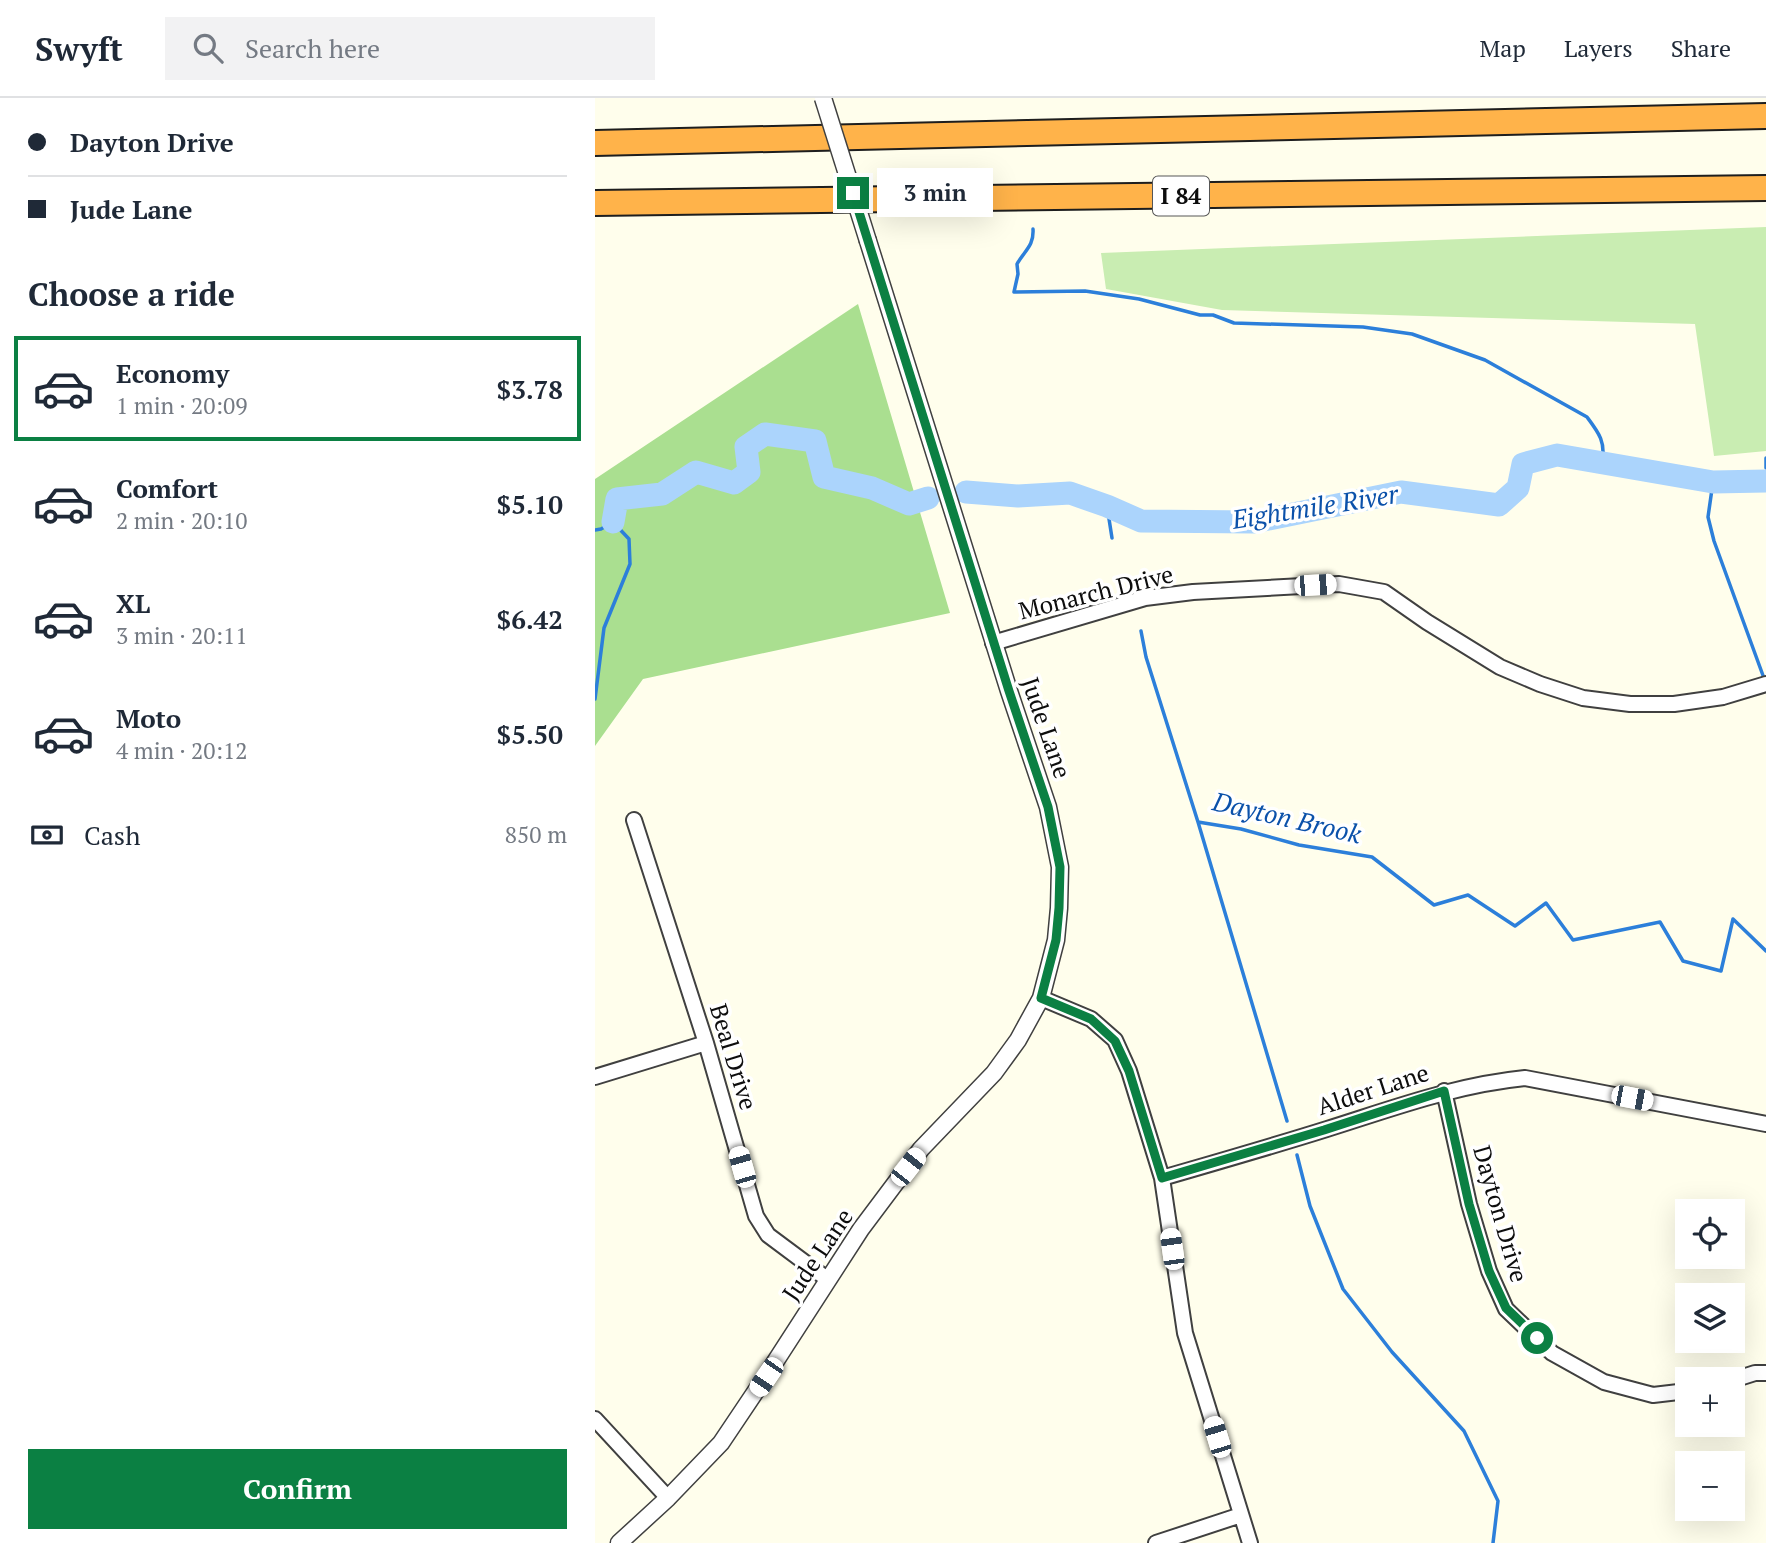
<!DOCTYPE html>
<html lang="en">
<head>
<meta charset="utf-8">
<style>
  :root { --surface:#fff; --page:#f2f2f3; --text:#1f2937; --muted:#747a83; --line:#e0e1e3; --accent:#0b8043 }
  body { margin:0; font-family:"PT Serif",serif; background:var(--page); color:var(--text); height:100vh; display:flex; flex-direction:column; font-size:26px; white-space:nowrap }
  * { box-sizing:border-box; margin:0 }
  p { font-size:23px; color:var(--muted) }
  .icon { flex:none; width:38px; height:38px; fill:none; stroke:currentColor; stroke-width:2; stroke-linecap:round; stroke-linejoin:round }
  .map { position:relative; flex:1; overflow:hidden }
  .details { display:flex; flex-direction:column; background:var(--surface); width:595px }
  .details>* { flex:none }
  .top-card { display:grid; align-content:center; height:154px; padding:0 28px; background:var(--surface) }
  .tools { position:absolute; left:1080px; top:1101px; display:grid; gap:14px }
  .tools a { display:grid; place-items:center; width:70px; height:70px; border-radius:0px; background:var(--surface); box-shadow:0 7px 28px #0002; font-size:35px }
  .end { position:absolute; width:32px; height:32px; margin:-16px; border:9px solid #0b8043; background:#fff; box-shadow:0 0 0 4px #fff }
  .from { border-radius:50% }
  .bubble { position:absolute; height:49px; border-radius:0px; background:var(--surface); box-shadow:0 7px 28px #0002; font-size:23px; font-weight:800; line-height:49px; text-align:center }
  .car { position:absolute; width:21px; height:42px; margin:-21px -10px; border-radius:9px; box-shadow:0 0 5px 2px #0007; background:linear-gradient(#fff 24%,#345 0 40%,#fff 0 76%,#345 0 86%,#fff 0) }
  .top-card b { display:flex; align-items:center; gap:24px; height:66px; font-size:26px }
  .top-card b+b { border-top:2px solid var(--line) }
  .top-card i { width:18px; height:18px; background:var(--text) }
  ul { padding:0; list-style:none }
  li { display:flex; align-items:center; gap:21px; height:105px; margin:0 14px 10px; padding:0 14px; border:4px solid transparent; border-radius:0px }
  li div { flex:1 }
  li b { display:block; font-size:26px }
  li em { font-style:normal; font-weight:800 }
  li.current { border-color:var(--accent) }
  li>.icon { width:63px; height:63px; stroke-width:1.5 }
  h2 { padding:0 28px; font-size:32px; line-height:84px }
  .pay { display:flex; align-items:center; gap:18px; height:77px; padding:0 28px; font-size:26px }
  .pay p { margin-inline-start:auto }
  .action { display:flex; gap:14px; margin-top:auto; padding:14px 28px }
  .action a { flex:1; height:80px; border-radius:0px; background:var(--accent); color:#fff; font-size:28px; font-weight:800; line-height:80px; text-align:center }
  header { display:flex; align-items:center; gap:42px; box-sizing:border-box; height:98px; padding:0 35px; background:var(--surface); border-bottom:2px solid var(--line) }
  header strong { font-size:33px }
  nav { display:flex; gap:38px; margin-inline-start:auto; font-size:24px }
  .search { width:490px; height:63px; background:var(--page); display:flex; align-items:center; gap:18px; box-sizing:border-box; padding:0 24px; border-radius:0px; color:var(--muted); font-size:26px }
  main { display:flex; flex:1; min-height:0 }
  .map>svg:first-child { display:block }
</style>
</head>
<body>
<header>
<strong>Swyft</strong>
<div class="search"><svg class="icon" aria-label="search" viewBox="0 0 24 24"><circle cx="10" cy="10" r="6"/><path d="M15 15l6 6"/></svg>Search here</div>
<nav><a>Map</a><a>Layers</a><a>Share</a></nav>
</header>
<main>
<section class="details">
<div class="top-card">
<b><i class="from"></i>Dayton Drive</b>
<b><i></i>Jude Lane</b>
</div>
<h2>Choose a ride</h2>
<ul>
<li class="current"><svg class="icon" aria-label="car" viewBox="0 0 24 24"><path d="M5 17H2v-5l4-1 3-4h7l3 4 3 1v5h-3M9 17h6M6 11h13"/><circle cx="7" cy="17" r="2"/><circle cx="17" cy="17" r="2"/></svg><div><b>Economy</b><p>1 min · 20:09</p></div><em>$3.78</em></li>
<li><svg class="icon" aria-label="car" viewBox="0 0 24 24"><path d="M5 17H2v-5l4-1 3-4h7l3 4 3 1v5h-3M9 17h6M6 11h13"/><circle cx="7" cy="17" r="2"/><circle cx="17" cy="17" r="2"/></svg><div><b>Comfort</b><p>2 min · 20:10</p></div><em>$5.10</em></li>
<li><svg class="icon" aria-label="car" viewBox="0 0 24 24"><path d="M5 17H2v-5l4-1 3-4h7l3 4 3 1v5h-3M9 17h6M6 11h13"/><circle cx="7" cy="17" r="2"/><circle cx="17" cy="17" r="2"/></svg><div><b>XL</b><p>3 min · 20:11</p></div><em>$6.42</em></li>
<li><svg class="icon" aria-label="car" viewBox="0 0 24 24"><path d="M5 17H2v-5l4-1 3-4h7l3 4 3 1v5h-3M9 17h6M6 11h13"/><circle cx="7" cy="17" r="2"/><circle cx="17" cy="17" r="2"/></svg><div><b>Moto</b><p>4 min · 20:12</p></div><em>$5.50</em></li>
</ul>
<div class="pay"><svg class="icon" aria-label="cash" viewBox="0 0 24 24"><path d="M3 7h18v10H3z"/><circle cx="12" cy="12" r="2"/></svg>Cash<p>850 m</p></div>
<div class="action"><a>Confirm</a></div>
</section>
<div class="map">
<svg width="1171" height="1445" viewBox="0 0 1171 1445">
  <rect width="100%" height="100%" fill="#fffeec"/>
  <path fill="#c9edb2" d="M 1171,129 L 1171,353 L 1119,358 L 1100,226 L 627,212 L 511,191 L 506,155 Z"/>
  <path fill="#aadf90" d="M 263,206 L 355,515 L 48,581 L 0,648 L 0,381 Z"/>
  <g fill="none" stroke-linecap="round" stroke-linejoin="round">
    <path stroke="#2c7fda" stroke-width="3.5" d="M 438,131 C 439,148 430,152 422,166 L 423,176 L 419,194 L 490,193 L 544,201 L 605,217 L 618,217 L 639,225 L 768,229 L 817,236 L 890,262 L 992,319 C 1004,335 1011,344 1007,365
      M 1171,360 L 1171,370
      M 1118,384 L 1113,419 L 1119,443 L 1170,583
      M 512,408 L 517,440
      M 0,432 L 6,431 L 18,424 L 34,441 L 35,466 L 9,530 L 0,601
      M 546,533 L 551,559 L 603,724 L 646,731 L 704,747 L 777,759 L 839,807 L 873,797 L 920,828 L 951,805 L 978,842 L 1065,824 L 1088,863 L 1126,873 L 1138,821 L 1171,853
      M 603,724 L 692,1023
      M 702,1057 L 715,1108 L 748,1191 L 797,1254 L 869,1333 L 903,1403 L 898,1445"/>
    <path stroke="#abd4fc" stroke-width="23" d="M 371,394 L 423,398 L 475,395 L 512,408 L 546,423 L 659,424 L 806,394 L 904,407 L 923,390 L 928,366 L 962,357 L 1118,384 L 1171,383
      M 18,424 L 22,401 L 67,396 L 101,374 L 139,385 L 154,374 L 151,349 L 170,336 L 220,343 L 229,379 L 277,390 L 314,406 L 333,400"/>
    <g stroke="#404040" stroke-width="18">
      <path id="minor" d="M 398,545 L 550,500 L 598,494 L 744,486 L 789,494 L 832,524 L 905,569 L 945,586 L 988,600 L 1035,606 L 1079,606 L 1128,599 L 1171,586
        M 39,722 L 111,945 L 161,1118 L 173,1137 L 232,1181
        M 446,900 L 496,921 L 520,942 L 534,973 L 567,1080 L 590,1235 L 655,1445
        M 0,979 L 111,945
        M 849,993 L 874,1106 L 894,1173 L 911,1211 L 957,1255 L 1009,1284 L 1058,1297 L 1092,1293
        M 567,1080 C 622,1064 678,1048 732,1031 C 799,1010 860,987 930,980 L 1171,1026
        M 1138,1282 L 1160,1275 L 1171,1275
        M 0,1321 L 73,1400
        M 561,1445 L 646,1417"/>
    </g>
    <g stroke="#404040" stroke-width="19">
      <path id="tertiary" d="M 24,1445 L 73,1400 L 126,1345 L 171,1278 L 266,1131 L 326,1051 L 399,975 L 423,942 L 446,900 L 461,842 L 464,810 L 465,769 L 453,709 L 414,593 L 273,143"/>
    </g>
    <g stroke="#1e1e1e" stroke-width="28">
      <path id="motorway" d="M 0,45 L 1171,18
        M 0,105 L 1171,90"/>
    </g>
    <use href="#minor" stroke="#fff" stroke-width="14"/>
    <use href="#tertiary" stroke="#fff" stroke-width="16"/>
    <use href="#motorway" stroke="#ffb34a" stroke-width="24"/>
    <g stroke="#404040" stroke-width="19" stroke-linecap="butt">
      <path id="tertiary-bridge" d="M 228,0 L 273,143"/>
    </g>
    <use href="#tertiary-bridge" stroke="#fff" stroke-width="16"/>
  </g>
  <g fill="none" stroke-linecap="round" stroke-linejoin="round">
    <path stroke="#0b8043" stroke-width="9" d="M 258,95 L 414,593 L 453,709 L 465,769 L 464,810 L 461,842 L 446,900 L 496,921 L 520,943 L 534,973 L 567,1080 L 729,1032 L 849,993 L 874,1106 L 894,1173 L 911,1210 L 942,1240"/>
  </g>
  <g text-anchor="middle" stroke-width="7" stroke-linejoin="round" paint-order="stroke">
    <rect fill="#fff" stroke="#565656" stroke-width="2" x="558" y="78.5" width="56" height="39" rx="5"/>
    <g font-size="23" font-weight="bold" fill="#0d0d0d">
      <text x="586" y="106">I 84</text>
    </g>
    <g font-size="24" fill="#0d0d0d" stroke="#fff">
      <text transform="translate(501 495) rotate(-14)" y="8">Monarch Drive</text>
      <text transform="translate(451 630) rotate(71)" y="8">Jude Lane</text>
      <text transform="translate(138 959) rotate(73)" y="8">Beal Drive</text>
      <text transform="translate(778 992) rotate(-18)" y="8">Alder Lane</text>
      <text transform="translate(905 1116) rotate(74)" y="8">Dayton Drive</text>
      <text transform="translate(223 1157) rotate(-56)" y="8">Jude Lane</text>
    </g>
    <g font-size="26" font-style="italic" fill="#0b51aa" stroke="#fff">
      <text transform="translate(720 409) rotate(-9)" y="9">Eightmile River</text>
      <text transform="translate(692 720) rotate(13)" y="9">Dayton Brook</text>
    </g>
  </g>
</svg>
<div class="tools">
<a><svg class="icon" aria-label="locate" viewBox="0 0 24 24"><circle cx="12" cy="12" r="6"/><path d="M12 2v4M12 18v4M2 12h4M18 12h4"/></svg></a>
<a><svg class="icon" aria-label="layers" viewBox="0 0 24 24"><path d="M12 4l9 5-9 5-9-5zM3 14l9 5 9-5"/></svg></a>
<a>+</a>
<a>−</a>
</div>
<i class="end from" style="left:942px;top:1240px"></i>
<i class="end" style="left:258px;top:95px"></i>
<div class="bubble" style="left:282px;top:70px;width:116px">3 min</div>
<i class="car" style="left:720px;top:487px;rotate:87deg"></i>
<i class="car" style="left:1037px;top:1000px;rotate:101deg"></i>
<i class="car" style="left:147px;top:1069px;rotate:344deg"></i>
<i class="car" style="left:313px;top:1069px;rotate:38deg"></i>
<i class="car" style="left:577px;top:1151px;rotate:352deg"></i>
<i class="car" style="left:171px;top:1279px;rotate:214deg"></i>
<i class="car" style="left:622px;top:1339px;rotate:343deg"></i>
</div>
</main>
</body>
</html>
